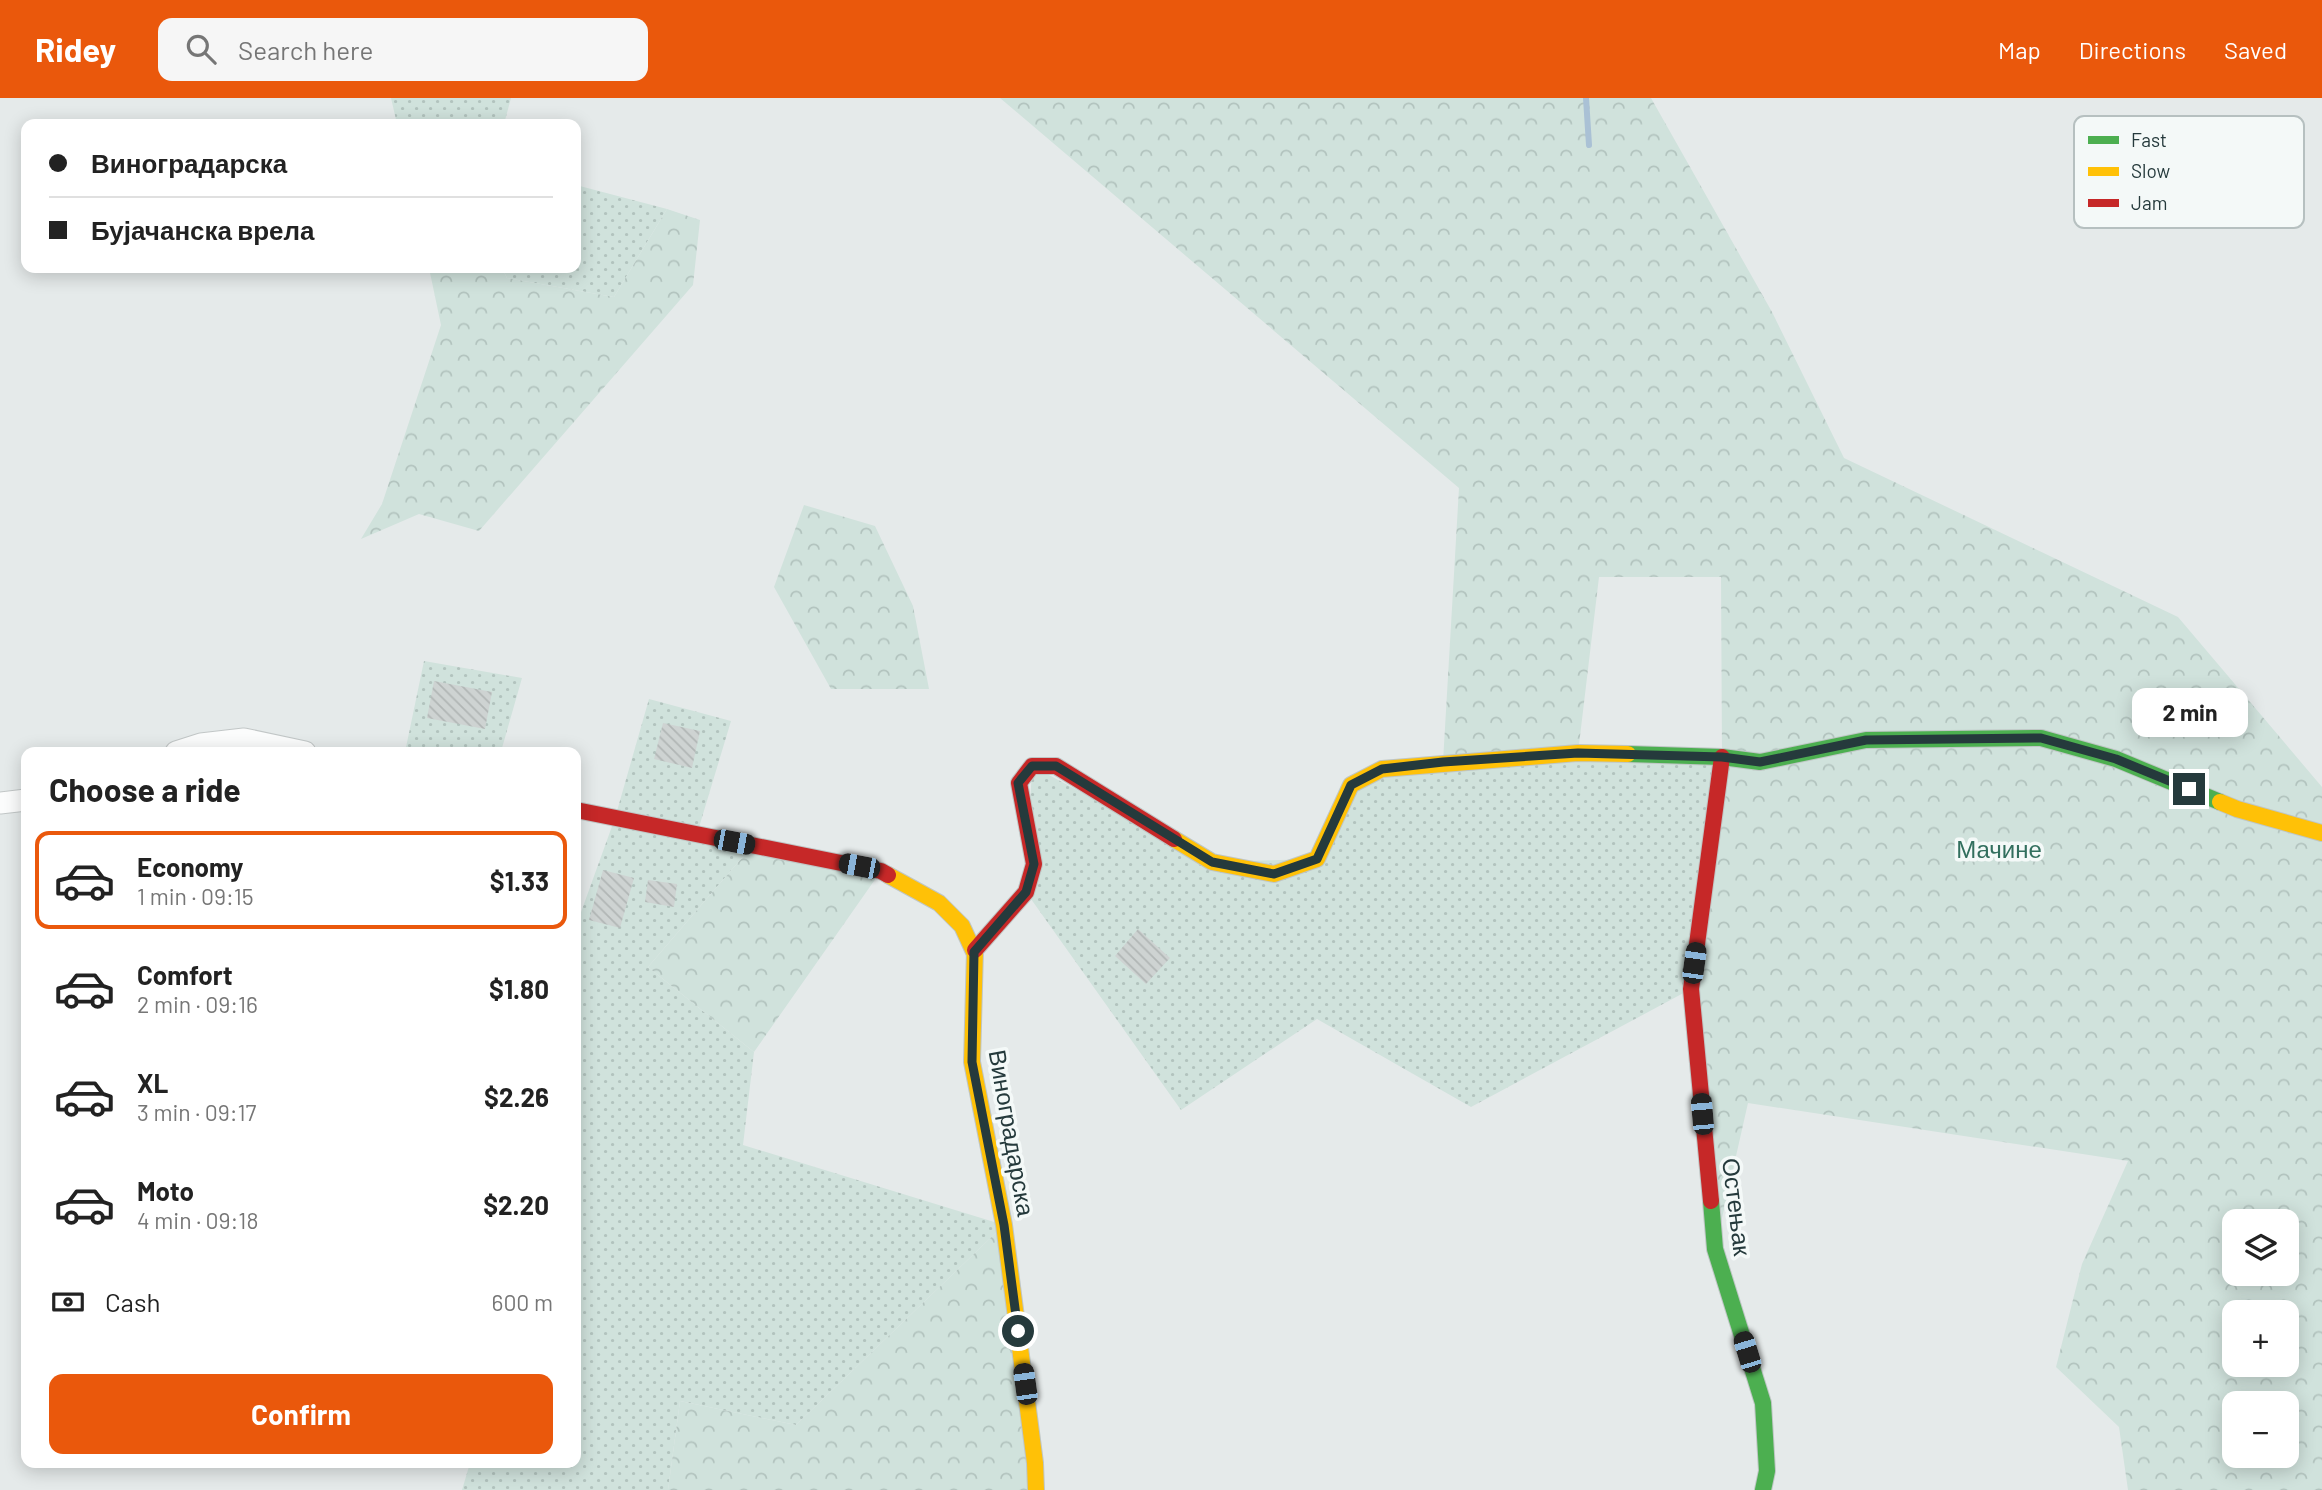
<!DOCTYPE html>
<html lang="en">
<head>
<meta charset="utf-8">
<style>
  :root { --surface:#fff; --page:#f6f6f6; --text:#222; --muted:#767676; --line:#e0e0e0; --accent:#ea580c }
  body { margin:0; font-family:Barlow,sans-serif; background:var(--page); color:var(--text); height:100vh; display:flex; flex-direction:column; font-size:26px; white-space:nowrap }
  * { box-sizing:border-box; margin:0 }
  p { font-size:23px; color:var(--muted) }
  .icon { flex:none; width:38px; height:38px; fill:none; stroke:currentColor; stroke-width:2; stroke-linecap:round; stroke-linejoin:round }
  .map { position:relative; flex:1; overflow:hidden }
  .details { position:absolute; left:21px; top:649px; width:560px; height:721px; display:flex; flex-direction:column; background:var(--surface); border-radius:14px; box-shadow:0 4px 18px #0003 }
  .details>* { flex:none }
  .top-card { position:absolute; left:21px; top:21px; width:560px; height:154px; border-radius:14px; box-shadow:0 4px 18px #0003; display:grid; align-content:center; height:154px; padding:0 28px; background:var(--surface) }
  .controls { position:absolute; left:2222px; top:1111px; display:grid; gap:14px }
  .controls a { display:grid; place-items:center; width:77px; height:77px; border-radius:14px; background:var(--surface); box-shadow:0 4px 18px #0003; font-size:35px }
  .end { position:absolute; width:32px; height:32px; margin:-16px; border:9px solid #253a3c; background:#fff; box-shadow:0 0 0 4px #fff }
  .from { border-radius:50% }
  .bubble { position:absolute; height:49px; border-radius:14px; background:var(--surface); box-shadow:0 4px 18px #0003; font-size:23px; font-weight:700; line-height:49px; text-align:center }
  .car { position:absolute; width:21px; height:42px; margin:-21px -10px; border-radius:9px; box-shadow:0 0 5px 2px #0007; background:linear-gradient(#222 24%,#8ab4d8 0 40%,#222 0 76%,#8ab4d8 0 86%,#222 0) }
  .top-card b { display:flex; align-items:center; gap:24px; height:66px; font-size:26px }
  .top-card b+b { border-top:2px solid var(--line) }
  .top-card i { width:18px; height:18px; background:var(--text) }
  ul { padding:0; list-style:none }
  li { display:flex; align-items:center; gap:21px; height:98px; margin:0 14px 10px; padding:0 14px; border:4px solid transparent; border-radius:14px }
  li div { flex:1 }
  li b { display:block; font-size:26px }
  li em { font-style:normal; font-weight:700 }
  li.active { border-color:var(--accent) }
  li>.icon { width:63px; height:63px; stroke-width:1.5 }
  h2 { padding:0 28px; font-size:32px; line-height:84px }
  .pay { display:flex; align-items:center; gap:18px; height:77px; padding:0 28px; font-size:26px }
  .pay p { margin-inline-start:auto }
  .action { display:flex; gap:14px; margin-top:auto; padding:14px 28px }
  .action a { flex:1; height:80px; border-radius:14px; background:var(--accent); color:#fff; font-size:28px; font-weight:700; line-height:80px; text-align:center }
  header { display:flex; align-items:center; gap:42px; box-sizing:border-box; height:98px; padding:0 35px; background:var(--accent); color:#fff }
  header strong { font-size:33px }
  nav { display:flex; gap:38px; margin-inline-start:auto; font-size:24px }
  .search { width:490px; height:63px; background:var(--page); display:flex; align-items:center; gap:18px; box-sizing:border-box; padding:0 24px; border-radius:14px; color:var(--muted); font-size:26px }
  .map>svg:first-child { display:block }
</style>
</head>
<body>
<header>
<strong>Ridey</strong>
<div class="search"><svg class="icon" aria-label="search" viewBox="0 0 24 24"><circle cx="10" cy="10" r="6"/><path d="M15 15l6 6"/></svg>Search here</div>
<nav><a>Map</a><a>Directions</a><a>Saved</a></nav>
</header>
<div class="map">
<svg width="2322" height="1392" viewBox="0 0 2322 1392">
  <defs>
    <pattern id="grass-dots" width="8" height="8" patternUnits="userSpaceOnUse" patternTransform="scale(1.75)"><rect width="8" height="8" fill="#d0e2dc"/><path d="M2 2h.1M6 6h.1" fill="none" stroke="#b2c3be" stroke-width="1.8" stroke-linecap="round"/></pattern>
    <pattern id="forest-crowns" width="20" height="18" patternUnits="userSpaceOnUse" patternTransform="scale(1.75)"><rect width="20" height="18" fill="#d0e2dc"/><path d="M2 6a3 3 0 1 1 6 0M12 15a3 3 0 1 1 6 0" fill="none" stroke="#b2c3be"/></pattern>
    <pattern id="building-back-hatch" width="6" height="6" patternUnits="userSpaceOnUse" patternTransform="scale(1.75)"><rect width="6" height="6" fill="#ced3d2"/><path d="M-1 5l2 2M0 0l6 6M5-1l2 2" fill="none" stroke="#b1b6b5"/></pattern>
  </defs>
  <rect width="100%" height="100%" fill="#e5eaea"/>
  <path fill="url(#grass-dots)" d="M 391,0 L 511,0 L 504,26 L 397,26 Z
    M 576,87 L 667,111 L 614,199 L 507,180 L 502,170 L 576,170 Z
    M 424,563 L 522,580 L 502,650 L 518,654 L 405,654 Z
    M 649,601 L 731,623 L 697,736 L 753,747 L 648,869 L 754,954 L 743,1047 L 1004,1127 L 796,1327 L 680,1303 L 668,1392 L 462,1392 L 470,1365 L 576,1365 L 576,828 L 615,720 Z
    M 1722,659 L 1691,891 L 1471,1009 L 1317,921 L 1181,1012 L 1026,794 L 1032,668 L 1212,764 L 1317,761 L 1351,687 L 1382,671 Z"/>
  <path fill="url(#forest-crowns)" fill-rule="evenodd" d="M 1000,0 L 1651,0 L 1772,214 L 1844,360 L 2178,519 L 2322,689 L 2322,1392 L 2128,1392 L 2119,1329 L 2056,1269 L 2082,1166 L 2128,1063 L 1748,1005 L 1715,1151 L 1691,891 L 1722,659 L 1721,479 L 1599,479 L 1578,655 L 1443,664 L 1459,390 ZM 2235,1124 L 2287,1124 L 2287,1176 L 2235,1176 ZM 2235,1214 L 2287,1214 L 2287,1267 L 2235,1267 ZM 2235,1306 L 2287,1306 L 2287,1358 L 2235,1358 Z
    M 667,111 L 700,122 L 693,187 L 479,433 L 419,416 L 361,441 L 382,406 L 441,227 L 429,170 L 502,170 L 507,180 L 614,199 Z
    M 804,407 L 875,428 L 913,508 L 929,591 L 831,591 L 774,489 Z
    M 753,747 L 881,773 L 754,954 L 648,869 Z
    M 1004,1127 L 1036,1392 L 668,1392 L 680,1303 L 796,1327 Z"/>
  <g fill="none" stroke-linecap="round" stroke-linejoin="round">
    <path stroke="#aac1d5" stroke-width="6" d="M 1586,0 L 1589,47"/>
  </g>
  <path fill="url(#building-back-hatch)" d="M 434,583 L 492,594 L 485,631 L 427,620 Z
    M 663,625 L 700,633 L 692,670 L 654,661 Z
    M 603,772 L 634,780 L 620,830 L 589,822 Z
    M 648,782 L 677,786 L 674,809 L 645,804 Z
    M 1138,831 L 1170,860 L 1146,886 L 1115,858 Z"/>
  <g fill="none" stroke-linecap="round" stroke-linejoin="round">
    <g stroke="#c2c7c7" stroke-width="23">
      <path id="street" d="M 176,654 L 201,646 L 244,641 L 305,654
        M 0,705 L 26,702"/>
    </g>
    <g stroke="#bfc6c5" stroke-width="18">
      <path id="fast" d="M 1628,656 L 1722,659 L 1760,664 L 1866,642 L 2041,640 L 2116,661 L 2220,704
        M 1711,1103 L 1715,1151 L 1763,1305 L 1767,1373 L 1763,1392"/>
    </g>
    <g stroke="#bfc6c5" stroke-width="18">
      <path id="slow" d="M 2220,704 L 2237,711 L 2322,735
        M 1174,741 L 1212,764 L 1274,776 L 1317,761 L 1351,687 L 1382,671 L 1578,655 L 1628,656
        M 888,777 L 939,805 L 962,828 L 974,854
        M 975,852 L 972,964 L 1004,1127 L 1035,1365 L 1036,1392"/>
    </g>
    <g stroke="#bfc6c5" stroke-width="18">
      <path id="jam" d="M 576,712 L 881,773 L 888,777
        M 975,852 L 1026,794 L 1034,766 L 1019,685 L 1032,668 L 1056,668 L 1174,741
        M 1711,1103 L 1691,891 L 1722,659"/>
    </g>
    <use href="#street" stroke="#fbfcfc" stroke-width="21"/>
    <use href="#fast" stroke="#4caf50" stroke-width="16"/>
    <use href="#slow" stroke="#ffc107" stroke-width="16"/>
    <use href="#jam" stroke="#c62828" stroke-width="16"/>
  </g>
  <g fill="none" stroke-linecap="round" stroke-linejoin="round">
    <path stroke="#253a3c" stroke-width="9" d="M 1018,1233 L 1004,1127 L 972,964 L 974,854 L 1026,794 L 1034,766 L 1018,685 L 1032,668 L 1056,668 L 1212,764 L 1274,776 L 1317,761 L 1351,687 L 1382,671 L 1443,664 L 1578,655 L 1722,659 L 1760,664 L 1866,642 L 2041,640 L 2116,661 L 2189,691"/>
  </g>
  <g text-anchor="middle" stroke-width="7" stroke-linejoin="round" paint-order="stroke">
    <g font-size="24" fill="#326f5e" stroke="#f4f9f8">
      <text x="1999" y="760">Мачине</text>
    </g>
    <g font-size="24" fill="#253a3c" stroke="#f4f9f8">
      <text transform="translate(1011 1035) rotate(80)" y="8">Виноградарска</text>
      <text transform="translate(1736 1109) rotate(83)" y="8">Остењак</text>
    </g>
  </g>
  <rect x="2074" y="18" width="230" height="112" rx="10" fill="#f4f9f8" stroke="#b6c0c0" stroke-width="2"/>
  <rect x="2088" y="38" width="31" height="8" fill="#4caf50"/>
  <rect x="2088" y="69" width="31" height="9" fill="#ffc107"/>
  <rect x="2088" y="101" width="31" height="8" fill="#c62828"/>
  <g font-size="19" fill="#253a3c">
    <text x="2131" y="49">Fast</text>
    <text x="2131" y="80">Slow</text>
    <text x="2131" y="112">Jam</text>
  </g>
</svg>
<div class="controls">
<a><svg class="icon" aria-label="layers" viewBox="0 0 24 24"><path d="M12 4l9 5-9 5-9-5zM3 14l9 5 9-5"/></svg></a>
<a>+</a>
<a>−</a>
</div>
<i class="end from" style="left:1018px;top:1233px"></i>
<i class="end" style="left:2189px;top:691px"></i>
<div class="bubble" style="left:2132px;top:590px;width:116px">2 min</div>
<i class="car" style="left:734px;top:744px;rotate:101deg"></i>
<i class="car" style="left:859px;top:768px;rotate:281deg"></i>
<i class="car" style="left:1694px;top:865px;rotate:8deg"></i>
<i class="car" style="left:1702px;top:1016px;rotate:355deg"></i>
<i class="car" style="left:1747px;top:1254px;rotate:343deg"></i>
<i class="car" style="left:1025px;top:1286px;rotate:352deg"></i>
<div class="top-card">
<b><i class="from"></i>Виноградарска</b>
<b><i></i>Бујачанска врела</b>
</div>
<section class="details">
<h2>Choose a ride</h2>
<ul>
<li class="active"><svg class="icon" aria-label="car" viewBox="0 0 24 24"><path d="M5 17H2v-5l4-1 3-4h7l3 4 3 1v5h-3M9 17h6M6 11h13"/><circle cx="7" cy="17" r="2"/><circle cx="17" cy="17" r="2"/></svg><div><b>Economy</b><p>1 min · 09:15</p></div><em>$1.33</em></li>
<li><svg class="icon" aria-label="car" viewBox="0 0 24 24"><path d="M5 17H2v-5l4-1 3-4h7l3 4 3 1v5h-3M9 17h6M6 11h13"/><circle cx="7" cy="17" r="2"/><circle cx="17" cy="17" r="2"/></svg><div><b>Comfort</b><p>2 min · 09:16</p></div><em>$1.80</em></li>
<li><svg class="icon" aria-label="car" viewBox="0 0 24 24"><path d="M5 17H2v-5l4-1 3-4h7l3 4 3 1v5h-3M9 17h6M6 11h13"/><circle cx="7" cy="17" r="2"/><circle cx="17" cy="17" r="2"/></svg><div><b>XL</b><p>3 min · 09:17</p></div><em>$2.26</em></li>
<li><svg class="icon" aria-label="car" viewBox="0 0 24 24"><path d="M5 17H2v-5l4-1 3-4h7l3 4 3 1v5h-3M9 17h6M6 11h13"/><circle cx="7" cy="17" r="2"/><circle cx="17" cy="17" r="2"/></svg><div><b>Moto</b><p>4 min · 09:18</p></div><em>$2.20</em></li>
</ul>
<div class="pay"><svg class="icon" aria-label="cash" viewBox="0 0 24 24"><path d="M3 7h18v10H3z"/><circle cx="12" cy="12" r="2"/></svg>Cash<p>600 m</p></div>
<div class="action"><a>Confirm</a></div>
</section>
</div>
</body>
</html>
